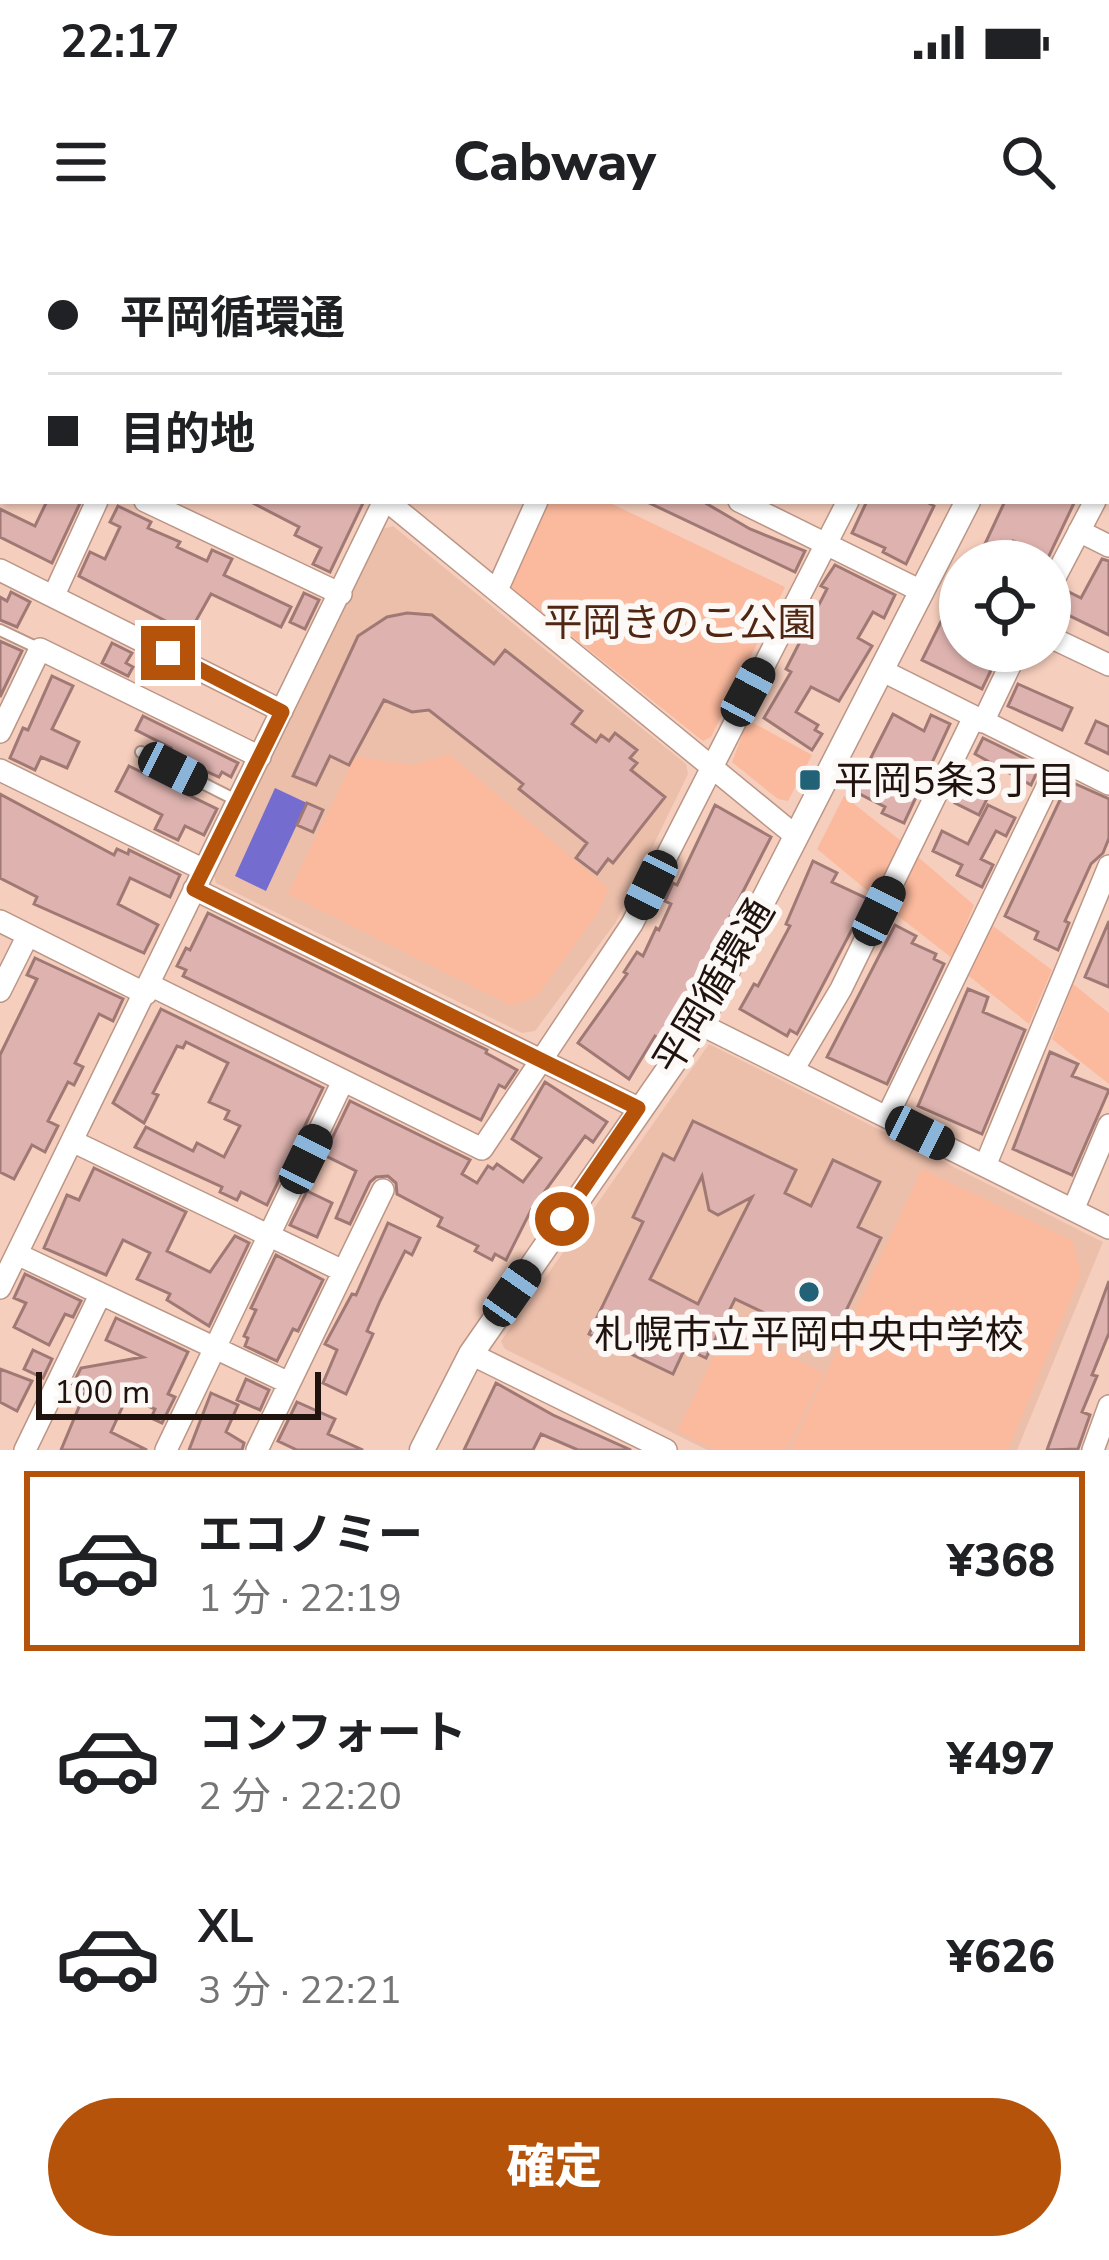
<!DOCTYPE html>
<html lang="ja">
<head>
<meta charset="utf-8">
<style>
  :root { --surface:#fff; --page:#f2f2f2; --text:#202124; --muted:#757577; --line:#e0e0e0; --accent:#b45309 }
  body { margin:0; font-family:"Nunito Sans","Noto Sans JP",sans-serif; background:var(--page); color:var(--text); height:100vh; display:flex; flex-direction:column; font-size:45px; white-space:nowrap }
  * { box-sizing:border-box; margin:0 }
  p { font-size:39px; color:var(--muted) }
  .icon { flex:none; width:66px; height:66px; fill:none; stroke:currentColor; stroke-width:2; stroke-linecap:round; stroke-linejoin:round }
  .map { position:relative; height:1210px; overflow:hidden }
  .panel { display:flex; flex-direction:column; background:var(--surface); flex:1 }
  .panel>* { flex:none }
  .banner { position:absolute; left:0px; top:0px; width:1110px; height:264px; box-shadow:0 3px 9px #0004; display:grid; align-content:center; height:264px; padding:0 48px; background:var(--surface) }
  .tools { position:absolute; left:939px; top:300px; display:grid; gap:24px }
  .tools a { display:grid; place-items:center; width:132px; height:132px; border-radius:50%; background:var(--surface); box-shadow:0 3px 9px #0004; font-size:60px }
  .scale { position:absolute; left:36px; bottom:30px; width:285px; box-sizing:border-box; padding-left:12px; border:6px solid #20130d; border-top:0; font-size:33px; line-height:42px; white-space:nowrap; color:#20130d; -webkit-text-stroke:9px #fcf8f6; paint-order:stroke }
  .end { position:absolute; width:54px; height:54px; margin:-27px; border:15px solid #b45309; background:#fff; box-shadow:0 0 0 6px #fff }
  .from { border-radius:50% }
  .car { position:absolute; width:36px; height:72px; margin:-36px -18px; border-radius:15px; box-shadow:0 0 9px 3px #0007; background:linear-gradient(#222 24%,#8ab4d8 0 40%,#222 0 76%,#8ab4d8 0 86%,#222 0) }
  .banner b { display:flex; align-items:center; gap:42px; height:114px; font-size:45px }
  .banner b+b { border-top:3px solid var(--line) }
  .banner i { width:30px; height:30px; background:var(--text) }
  ul { padding:21px 0 0; list-style:none }
  li { display:flex; align-items:center; gap:36px; height:180px; margin:0 24px 18px; padding:0 24px; border:6px solid transparent; border-radius:0px }
  li div { flex:1 }
  li b { display:block; font-size:45px }
  li em { font-style:normal; font-weight:800 }
  li.selected { border-color:var(--accent) }
  li>.icon { width:108px; height:108px; stroke-width:1.5 }
  .button { display:flex; gap:24px; margin-top:auto; padding:24px 48px }
  .button a { flex:1; height:138px; border-radius:72px; background:var(--accent); color:#fff; font-size:48px; font-weight:800; line-height:138px; text-align:center }
  .status { display:flex; justify-content:space-between; align-items:center; height:84px; padding:0 60px; background:var(--surface); direction:ltr }
  .status svg { height:33px; fill:currentColor }
  header { display:flex; justify-content:space-between; align-items:center; height:156px; padding:0 48px; background:var(--surface); font-size:54px; font-weight:800 }
  .map>svg:first-child { display:block }
</style>
</head>
<body>
<div class="status"><b>22:17</b><svg viewBox="0 0 49 12"><path d="M0 12V9h3v3zM5 12V6h3v6zM10 12V3h3v9zM15 12V0h3v12zM26 1h20v11H26zM47 4h2v5h-2z"/></svg></div>
<header><svg class="icon" aria-label="menu" viewBox="0 0 24 24"><path d="M4 6h16M4 12h16M4 18h16"/></svg>Cabway<svg class="icon" aria-label="search" viewBox="0 0 24 24"><circle cx="10" cy="10" r="6"/><path d="M15 15l6 6"/></svg></header>
<div class="map">
<svg width="1109" height="1210" viewBox="0 0 1109 1210">
  <rect width="100%" height="100%" fill="#f6cebd"/>
  <path fill="#ecbfab" d="M 393,286 L 686,524 L 688,534 L 616,682 L 535,791 L 522,793 L 216,643 L 214,635 L 382,289 Z
    M 709,804 L 1103,1002 L 1017,1210 L 707,1210 L 505,1109 L 501,1101 Z"/>
  <path fill="#fbb99d" d="M 543,261 L 606,261 L 785,347 L 711,497 L 703,501 L 509,346 Z
    M 748,480 L 812,515 L 788,561 L 778,559 L 732,522 Z
    M 449,514 L 609,649 L 597,674 L 537,756 L 512,766 L 288,654 L 355,517 L 413,525 Z
    M 844,556 L 901,601 L 874,656 L 817,609 Z
    M 918,617 L 974,665 L 952,718 L 893,672 Z
    M 993,686 L 1052,730 L 1029,784 L 969,736 Z
    M 1073,744 L 1109,773 L 1109,844 L 1052,799 Z
    M 922,929 L 1073,1001 L 1081,1034 L 1008,1210 L 790,1210 Z
    M 729,1086 L 824,1133 L 786,1210 L 716,1210 L 677,1191 Z"/>
  <path fill="#746dcf" d="M 275,548 L 307,563 L 266,651 L 235,636 Z"/>
  <path fill="#deb3af" stroke="#a07975" stroke-width="3" fill-rule="evenodd" d="M 47,261 L 81,261 L 52,323 L 0,297 L 0,269 L 35,286 Z
    M 249,261 L 364,261 L 330,332 L 313,324 L 321,308 L 295,295 L 299,287 Z
    M 645,261 L 702,261 L 750,289 L 805,311 L 795,332 Z
    M 867,261 L 925,261 L 934,266 L 906,324 L 883,312 L 885,308 L 852,293 Z
    M 1005,261 L 1075,261 L 1048,318 L 1013,301 L 1002,321 L 977,321 Z
    M 118,266 L 151,282 L 148,288 L 180,302 L 177,307 L 207,321 L 212,310 L 232,319 L 224,335 L 291,367 L 281,387 L 211,354 L 189,393 L 79,336 L 90,312 L 105,319 L 120,287 L 110,282 Z
    M 1102,319 L 1109,321 L 1109,395 L 1060,371 L 1069,352 L 1081,358 Z
    M 835,325 L 895,355 L 884,378 L 873,372 L 858,398 L 872,406 L 839,461 L 811,447 L 796,472 L 818,485 L 815,490 L 822,494 L 812,510 L 764,478 L 791,432 L 786,429 L 827,349 L 821,346 Z
    M 960,343 L 960,411 L 994,424 L 982,449 L 922,420 Z
    M 11,352 L 30,362 L 17,387 L 0,380 L 0,357 L 7,361 Z
    M 304,353 L 319,360 L 305,389 L 290,382 Z
    M 407,373 L 432,375 L 494,424 L 505,410 L 582,471 L 572,484 L 596,502 L 601,495 L 609,501 L 615,493 L 637,510 L 630,518 L 637,523 L 631,530 L 665,557 L 613,623 L 608,619 L 597,634 L 576,618 L 587,603 L 519,549 L 523,544 L 429,470 L 412,472 L 384,460 L 349,525 L 330,516 L 316,545 L 293,536 L 358,396 L 387,377 Z
    M 0,401 L 22,411 L 0,457 Z
    M 112,403 L 132,413 L 126,423 L 133,427 L 128,436 L 102,423 Z
    M 52,436 L 73,446 L 52,489 L 79,502 L 67,528 L 41,517 L 35,530 L 10,518 L 23,488 L 28,490 Z
    M 1018,444 L 1072,468 L 1062,490 L 1008,466 Z
    M 893,474 L 924,491 L 931,475 L 950,484 L 904,583 L 882,573 L 885,567 L 854,551 Z
    M 143,476 L 238,523 L 231,537 L 222,532 L 219,537 L 168,514 L 171,508 L 136,490 Z
    M 1096,481 L 1109,487 L 1109,514 L 1086,503 Z
    M 983,498 L 1040,526 L 1031,545 L 975,514 Z
    M 129,526 L 217,569 L 204,595 L 185,586 L 178,600 L 155,589 L 162,575 L 116,551 Z
    M 1069,541 L 1109,559 L 1109,598 L 1103,613 L 1091,624 L 1065,681 L 1069,683 L 1058,710 L 1035,699 L 1038,692 L 1005,676 Z
    M 964,545 L 988,557 L 979,575 L 955,563 Z
    M 0,554 L 114,615 L 117,609 L 128,614 L 129,610 L 180,635 L 170,657 L 130,638 L 118,664 L 158,685 L 144,713 L 34,664 L 37,657 L 0,638 Z
    M 307,563 L 323,570 L 313,592 L 297,585 Z
    M 715,565 L 771,597 L 693,749 L 660,799 L 655,796 L 629,839 L 578,803 L 627,734 L 624,732 L 637,712 L 643,716 L 656,688 L 659,690 L 671,664 L 665,661 L 673,643 L 677,645 Z
    M 988,565 L 1015,578 L 1006,596 L 996,591 L 981,619 L 993,625 L 982,647 L 957,635 L 962,625 L 933,611 L 942,591 L 968,604 Z
    M 813,621 L 837,633 L 832,642 L 868,659 L 797,794 L 790,790 L 787,796 L 740,769 L 754,744 L 758,746 L 790,686 L 786,684 Z
    M 208,673 L 487,810 L 486,813 L 517,830 L 505,848 L 499,845 L 481,880 L 183,736 L 186,730 L 177,726 L 186,708 L 190,710 Z
    M 1109,681 L 1109,747 L 1085,737 Z
    M 895,685 L 916,696 L 912,703 L 936,714 L 934,719 L 944,724 L 887,844 L 827,817 Z
    M 35,718 L 123,759 L 113,781 L 99,774 L 75,823 L 83,827 L 74,845 L 68,842 L 48,881 L 58,886 L 45,912 L 32,905 L 14,939 L 0,932 L 0,815 L 37,739 L 27,735 Z
    M 968,749 L 988,757 L 983,772 L 1025,790 L 982,894 L 918,866 Z
    M 161,769 L 323,848 L 267,965 L 241,952 L 237,960 L 220,952 L 222,947 L 135,907 L 146,887 L 193,911 L 197,903 L 224,917 L 240,886 L 225,879 L 229,871 L 209,862 L 228,823 L 186,802 L 183,808 L 177,806 L 153,853 L 158,855 L 144,883 L 113,863 Z
    M 1050,812 L 1078,824 L 1072,836 L 1109,850 L 1072,935 L 1013,909 Z
    M 545,842 L 607,882 L 593,902 L 585,896 L 542,955 L 546,958 L 536,973 L 531,970 L 506,1020 L 495,1014 L 492,1020 L 475,1011 L 478,1006 L 438,986 L 442,978 L 397,954 L 396,943 L 388,936 L 376,937 L 370,942 L 350,984 L 336,978 L 356,931 L 324,915 L 350,861 L 470,920 L 462,934 L 477,943 L 488,926 L 493,929 L 497,924 L 523,942 L 541,918 L 512,899 Z
    M 693,881 L 796,930 L 785,953 L 811,966 L 833,920 L 880,942 L 858,987 L 881,998 L 830,1104 L 735,1059 L 706,1118 L 685,1108 L 673,1134 L 589,1094 L 643,982 L 633,977 L 663,914 L 674,920 ZM 702,936 L 709,970 L 718,975 L 752,957 L 698,1064 L 650,1039 Z
    M 94,928 L 186,972 L 167,1011 L 210,1032 L 235,996 L 249,1003 L 209,1086 L 167,1060 L 170,1054 L 137,1039 L 150,1013 L 123,1000 L 106,1035 L 44,1008 L 67,955 L 79,960 Z
    M 307,951 L 332,963 L 317,997 L 290,985 Z
    M 388,983 L 420,998 L 412,1015 L 405,1011 L 380,1061 L 367,1091 L 373,1094 L 346,1154 L 323,1143 L 337,1110 L 325,1104 L 352,1054 L 356,1055 Z
    M 276,1015 L 323,1040 L 298,1091 L 293,1089 L 277,1121 L 245,1106 L 248,1098 L 244,1096 L 256,1070 L 251,1068 Z
    M 25,1034 L 81,1061 L 73,1077 L 65,1074 L 49,1105 L 14,1087 L 26,1063 L 14,1058 Z
    M 1109,1041 L 1109,1093 L 1092,1135 L 1097,1136 L 1082,1172 L 1090,1175 L 1078,1209 L 1047,1210 Z
    M 116,1078 L 188,1112 L 168,1154 L 175,1157 L 162,1183 L 151,1178 L 155,1169 L 127,1157 L 111,1192 L 147,1210 L 61,1210 L 86,1150 L 73,1144 L 81,1128 L 143,1117 L 106,1100 Z
    M 33,1110 L 52,1119 L 43,1138 L 24,1129 Z
    M 0,1129 L 32,1141 L 17,1171 L 0,1162 Z
    M 246,1139 L 269,1150 L 260,1170 L 237,1160 Z
    M 496,1143 L 553,1175 L 631,1210 L 578,1210 L 541,1194 L 533,1210 L 464,1210 Z
    M 211,1153 L 238,1165 L 226,1192 L 244,1203 L 242,1210 L 189,1210 Z
    M 297,1162 L 335,1179 L 328,1194 L 363,1210 L 297,1210 L 278,1201 Z"/>
  <g fill="none" stroke-linecap="round" stroke-linejoin="round">
    <g stroke="#bb9686" stroke-width="14">
      <path id="service" d="M 0,390 L 40,409
        M 141,512 L 238,561"/>
    </g>
    <g stroke="#bb9686" stroke-width="24">
      <path id="minor" d="M 264,0 L 270,3
        M 667,0 L 673,3
        M 894,0 L 901,3
        M 376,3 L 378,0
        M 506,3 L 507,0
        M 0,38 L 3,39
        M 1107,187 L 1109,188
        M 0,192 L 3,193
        M 1107,237 L 1109,233
        M 145,261 L 341,354
        M 387,261 L 797,597
        M 739,261 L 923,352
        M 1079,291 L 1109,306
        M 0,330 L 282,471
        M 1050,347 L 1095,261
        M 497,350 L 537,261
        M 54,355 L 97,261
        M 1050,397 L 1109,425
        M 883,431 L 1109,544
        M 983,482 L 1017,411
        M 0,492 L 40,409 L 260,517
        M 0,530 L 204,630
        M 194,649 L 638,868
        M 0,681 L 146,754
        M 150,745 L 482,909 L 632,684 L 848,261
        M 0,751 L 28,695
        M 700,784 L 1109,988
        M 793,830 L 841,749 L 974,477
        M 887,877 L 1060,520
        M 72,901 L 343,1031
        M 985,926 L 1109,626
        M 1073,970 L 1109,885
        M 17,1014 L 289,1143
        M 0,1048 L 384,261
        M 471,1114 L 666,1210
        M 25,1210 L 100,1055
        M 166,1210 L 343,841
        M 257,1210 L 383,950
        M 1093,1210 L 1109,1166"/>
    </g>
    <g stroke="#bb9686" stroke-width="27">
      <path id="tertiary" d="M 1097,3 L 1098,0
        M 422,1210 L 471,1114 L 700,784 L 968,261"/>
    </g>
    <use href="#service" stroke="#fff" stroke-width="10"/>
    <use href="#minor" stroke="#fff" stroke-width="21"/>
    <use href="#tertiary" stroke="#fff" stroke-width="24"/>
  </g>
  <g fill="none" stroke-linecap="round" stroke-linejoin="round">
    <path stroke="#b45309" stroke-width="15" d="M 168,413 L 282,472 L 194,649 L 638,868 L 562,979"/>
  </g>
  <g fill="#226277" stroke="#fcf8f6" stroke-width="4.5">
    <rect x="798" y="528" width="24" height="24" rx="6"/>
    <circle cx="809" cy="1052" r="12"/>
  </g>
  <g text-anchor="middle" stroke-width="12" stroke-linejoin="round" paint-order="stroke">
    <g font-size="39" fill="#502511" stroke="#fcf8f6">
      <text x="680" y="396">平岡きのこ公園</text>
    </g>
    <g font-size="39" fill="#20130d" stroke="#fcf8f6" text-anchor="start">
      <text x="834" y="554">平岡5条3丁目</text>
      <text x="809" y="1108" text-anchor="middle">札幌市立平岡中央中学校</text>
    </g>
    <g font-size="39" fill="#20130d" stroke="#fcf8f6">
      <text transform="translate(713 746) rotate(-59)" y="14">平岡循環通</text>
    </g>
  </g>
</svg>
<div class="tools">
<a><svg class="icon" aria-label="locate" viewBox="0 0 24 24"><circle cx="12" cy="12" r="6"/><path d="M12 2v4M12 18v4M2 12h4M18 12h4"/></svg></a>
</div>
<div class="scale">100 m</div>
<i class="end from" style="left:562px;top:979px"></i>
<i class="end" style="left:168px;top:413px"></i>
<i class="car" style="left:748px;top:452px;rotate:28deg"></i>
<i class="car" style="left:173px;top:529px;rotate:117deg"></i>
<i class="car" style="left:651px;top:645px;rotate:206deg"></i>
<i class="car" style="left:879px;top:671px;rotate:26deg"></i>
<i class="car" style="left:920px;top:893px;rotate:117deg"></i>
<i class="car" style="left:306px;top:919px;rotate:26deg"></i>
<i class="car" style="left:512px;top:1053px;rotate:35deg"></i>
<div class="banner">
<b><i class="from"></i>平岡循環通</b>
<b><i></i>目的地</b>
</div>
</div>
<section class="panel">
<ul>
<li class="selected"><svg class="icon" aria-label="car" viewBox="0 0 24 24"><path d="M5 17H2v-5l4-1 3-4h7l3 4 3 1v5h-3M9 17h6M6 11h13"/><circle cx="7" cy="17" r="2"/><circle cx="17" cy="17" r="2"/></svg><div><b>エコノミー</b><p>1 分 · 22:19</p></div><em>¥368</em></li>
<li><svg class="icon" aria-label="car" viewBox="0 0 24 24"><path d="M5 17H2v-5l4-1 3-4h7l3 4 3 1v5h-3M9 17h6M6 11h13"/><circle cx="7" cy="17" r="2"/><circle cx="17" cy="17" r="2"/></svg><div><b>コンフォート</b><p>2 分 · 22:20</p></div><em>¥497</em></li>
<li><svg class="icon" aria-label="car" viewBox="0 0 24 24"><path d="M5 17H2v-5l4-1 3-4h7l3 4 3 1v5h-3M9 17h6M6 11h13"/><circle cx="7" cy="17" r="2"/><circle cx="17" cy="17" r="2"/></svg><div><b>XL</b><p>3 分 · 22:21</p></div><em>¥626</em></li>
</ul>
<div class="button"><a>確定</a></div>
</section>
</body>
</html>
